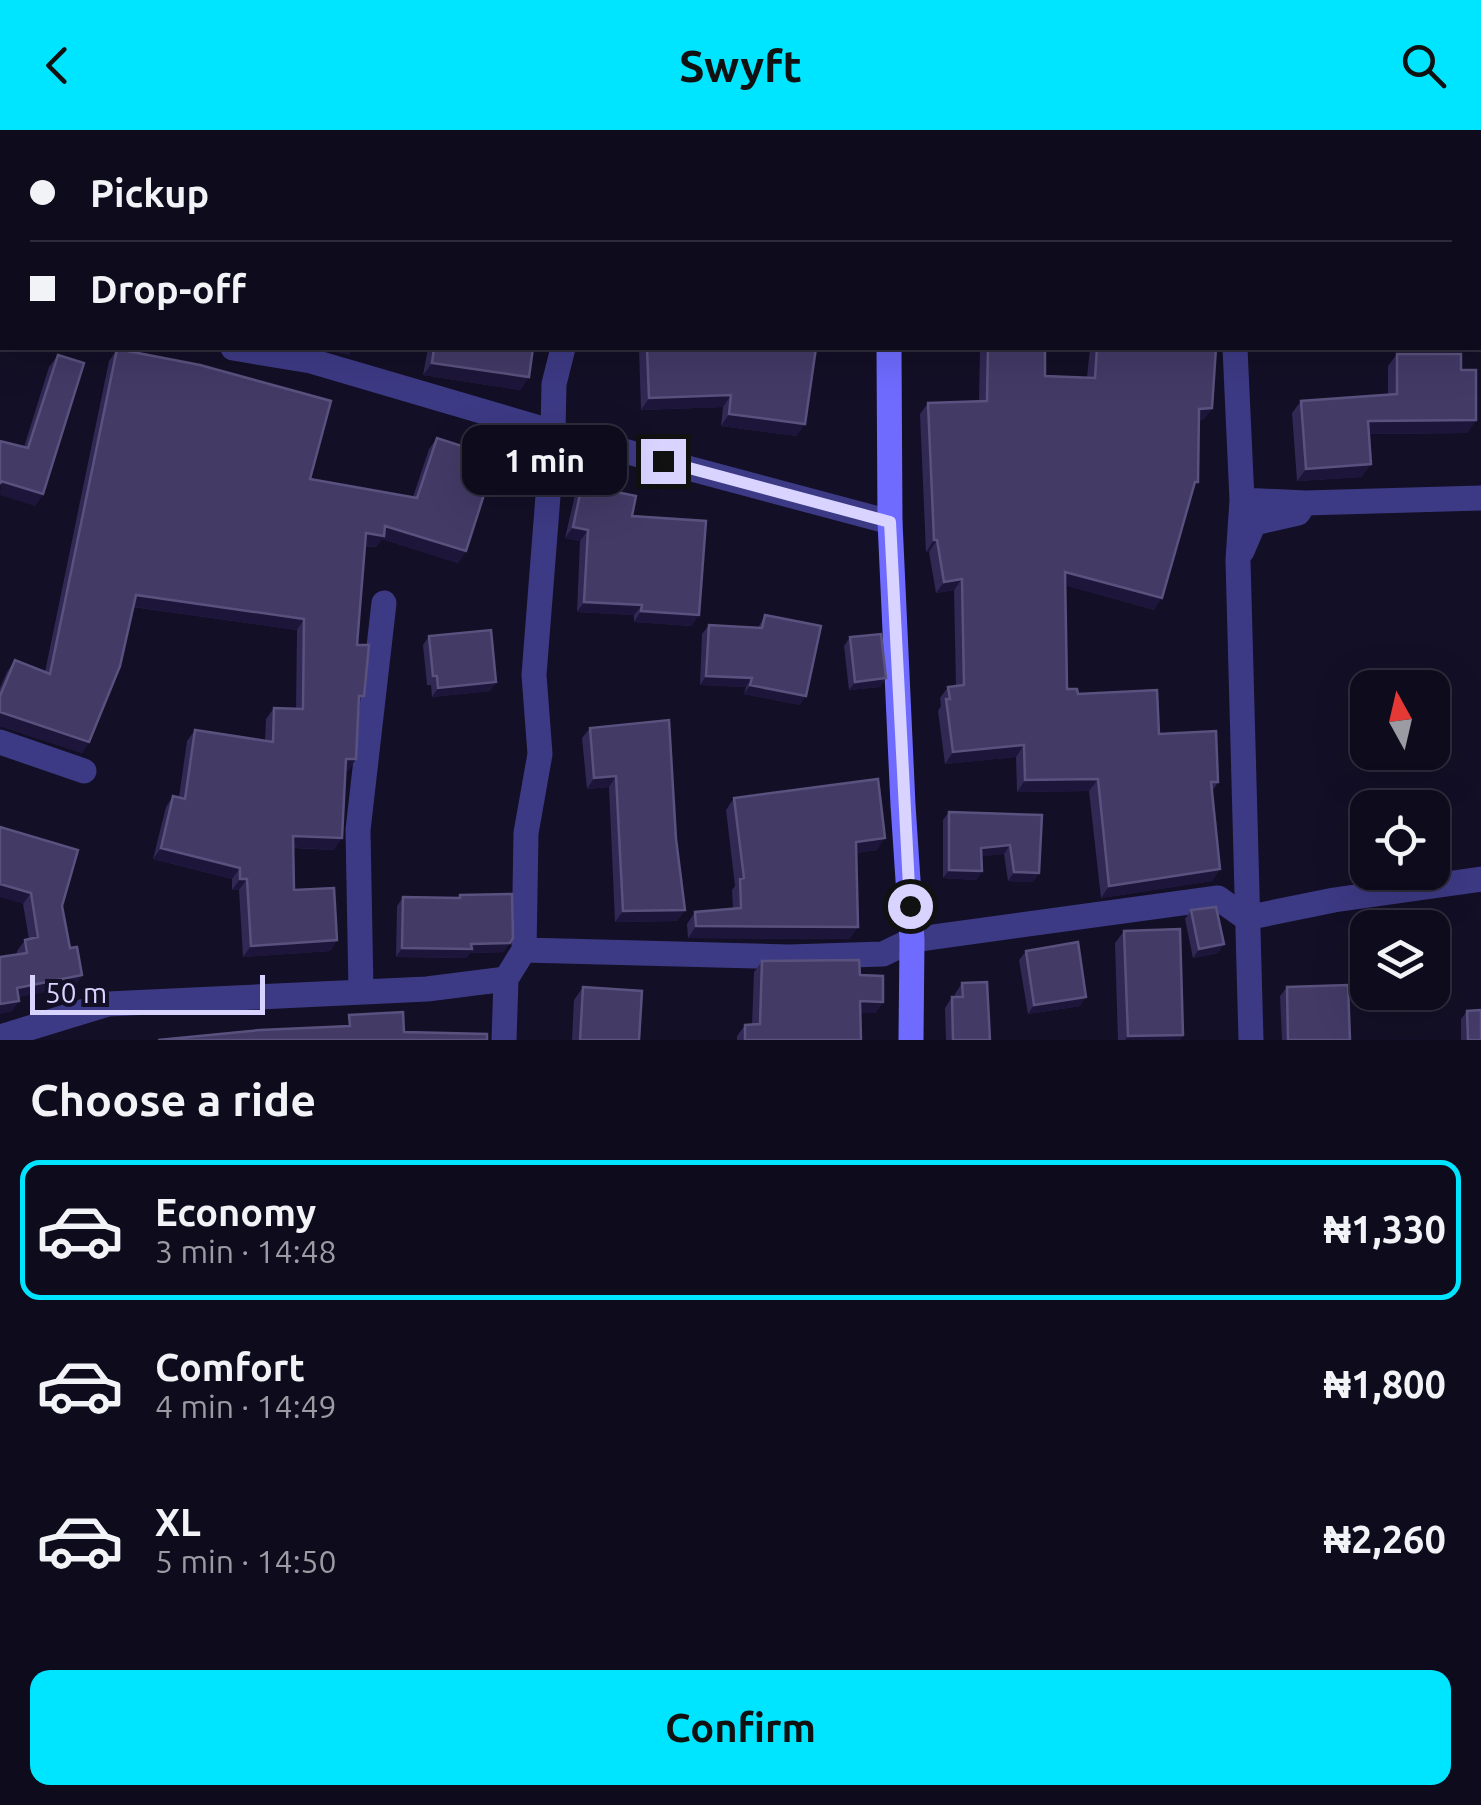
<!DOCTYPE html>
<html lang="en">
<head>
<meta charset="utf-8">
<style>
  :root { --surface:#0e0b1c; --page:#171425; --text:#f1f3f6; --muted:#9b9ba3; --line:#2e2b3b; --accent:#00e5ff }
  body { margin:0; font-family:Ubuntu,sans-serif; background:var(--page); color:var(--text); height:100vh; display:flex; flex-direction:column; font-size:38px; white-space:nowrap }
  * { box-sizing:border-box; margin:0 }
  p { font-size:32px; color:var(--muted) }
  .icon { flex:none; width:55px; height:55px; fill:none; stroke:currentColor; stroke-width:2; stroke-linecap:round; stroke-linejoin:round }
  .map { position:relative; height:910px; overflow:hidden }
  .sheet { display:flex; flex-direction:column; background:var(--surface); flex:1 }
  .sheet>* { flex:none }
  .guide { position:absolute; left:0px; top:0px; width:1482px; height:220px; box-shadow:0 10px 40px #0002,0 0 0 2px var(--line); display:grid; align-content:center; height:220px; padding:0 30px; background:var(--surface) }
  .needle { width:65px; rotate:352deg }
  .controls { position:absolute; left:1350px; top:540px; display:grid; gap:20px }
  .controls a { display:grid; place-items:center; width:100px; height:100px; border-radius:20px; background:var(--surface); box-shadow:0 10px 40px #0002,0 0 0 2px var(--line); font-size:50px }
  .scale { position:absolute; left:30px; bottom:25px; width:235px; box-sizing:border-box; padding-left:10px; border:5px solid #d9d4ff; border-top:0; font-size:28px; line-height:35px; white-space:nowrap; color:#d9d4ff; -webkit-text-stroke:8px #130f26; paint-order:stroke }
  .end { position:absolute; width:45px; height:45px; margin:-22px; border:12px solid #d9d4ff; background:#111; box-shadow:0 0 0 5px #111 }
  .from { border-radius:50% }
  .bubble { position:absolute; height:70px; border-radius:20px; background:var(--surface); box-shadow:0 10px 40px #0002,0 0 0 2px var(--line); font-size:32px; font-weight:700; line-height:70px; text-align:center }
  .guide b { display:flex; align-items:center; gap:35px; height:95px; font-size:38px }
  .guide b+b { border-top:2px solid var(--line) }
  .guide i { width:25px; height:25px; background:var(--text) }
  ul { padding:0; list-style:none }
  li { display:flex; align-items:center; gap:30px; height:140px; margin:0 20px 15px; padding:0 10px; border:5px solid transparent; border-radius:20px }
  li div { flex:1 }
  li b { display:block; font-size:38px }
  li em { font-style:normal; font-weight:700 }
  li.active { border-color:var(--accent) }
  li>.icon { width:90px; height:90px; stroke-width:1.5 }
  h2 { padding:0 30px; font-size:45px; line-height:120px }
  .cta { display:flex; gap:20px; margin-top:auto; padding:20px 30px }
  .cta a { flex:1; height:115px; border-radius:20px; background:var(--accent); color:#111; font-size:40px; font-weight:700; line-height:115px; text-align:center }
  header { display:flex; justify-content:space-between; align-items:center; height:130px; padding:0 30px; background:var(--accent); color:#111; font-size:45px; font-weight:700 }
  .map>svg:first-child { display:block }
</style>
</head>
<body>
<header><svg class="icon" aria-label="back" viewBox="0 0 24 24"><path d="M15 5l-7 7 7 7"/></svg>Swyft<svg class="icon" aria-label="search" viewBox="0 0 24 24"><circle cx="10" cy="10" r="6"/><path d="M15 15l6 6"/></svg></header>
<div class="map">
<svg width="1481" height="910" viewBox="0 0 1481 910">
  <rect width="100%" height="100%" fill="#130f26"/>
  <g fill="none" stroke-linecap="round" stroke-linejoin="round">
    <path stroke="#3d3a85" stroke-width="25" d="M 320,2 L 320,0
      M 618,2 L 619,0
      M 0,49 L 2,49
      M 1480,58 L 1481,58
      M 0,178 L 2,178
      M 233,218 L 311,231 L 553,302 L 890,392
      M 1235,218 L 1242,370 L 1238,430 L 1251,910
      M 1242,370 L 1305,373
      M 1242,421 L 1254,393 L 1298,383 L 1305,373 L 1481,368
      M 0,612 L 84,641
      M 524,820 L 526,703 L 540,624 L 534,545 L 553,302 L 554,254 L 563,218
      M 361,861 L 358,700 L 384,473
      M 0,907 L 108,874 L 427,859 L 506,849
      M 504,910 L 506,849 L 524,820 L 789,827 L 883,824 L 912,810 L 1218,768 L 1246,788 L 1334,770 L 1481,749"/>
    <path stroke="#6f6bff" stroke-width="25" d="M 902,2 L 902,0
      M 889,218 L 890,392 L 903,675 L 912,810 L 911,910"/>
  </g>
  <path fill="#312854" d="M 428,218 L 533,218 L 529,247 L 520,260 L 423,245 Z
    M 639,218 L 816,218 L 797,306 L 721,296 L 723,277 L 641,280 Z
    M 980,218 L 1045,218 L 1045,246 L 1087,247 L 1090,218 L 1216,218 L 1212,278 L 1204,289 L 1199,290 L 1192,360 L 1154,480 L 1065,455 L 1067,559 L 1159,604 L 1218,652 L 1212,662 L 1220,739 L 1212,751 L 1101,768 L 1089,661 L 1017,662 L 1016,627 L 945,634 L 938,581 L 941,576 L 940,568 L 948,557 L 956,556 L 954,460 L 936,463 L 929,422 L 926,422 L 920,284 L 928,273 L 979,271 Z
    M 117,219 L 310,349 L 413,367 L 429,319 L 437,308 L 466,421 L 458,433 L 382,409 L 376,417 L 365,416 L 357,515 L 359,573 L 356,629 L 348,641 L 345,640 L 334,720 L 293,718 L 294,760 L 337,810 L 330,821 L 243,827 L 239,760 L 232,760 L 232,749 L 153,729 L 166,677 L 173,666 L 179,667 L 187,611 L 195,600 L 265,610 L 266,589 L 274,578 L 296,579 L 297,500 L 133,477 L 89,612 L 82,623 L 0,596 L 0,558 L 7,542 L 15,530 L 45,542 L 109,231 Z
    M 1397,224 L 1461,240 L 1476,290 L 1467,303 L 1369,304 L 1362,347 L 1297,351 L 1292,283 L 1301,271 L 1388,265 L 1388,236 Z
    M 58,225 L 43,364 L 35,376 L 24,317 L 49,237 Z
    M 582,355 L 632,386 L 692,496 L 634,492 L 634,485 L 577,482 L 580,411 L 565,408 L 575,365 Z
    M 765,485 L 800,575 L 744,564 L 746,557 L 700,555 L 702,504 L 709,495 L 758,498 Z
    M 429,506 L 496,552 L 490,561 L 432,567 L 431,555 L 427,555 L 423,515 Z
    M 850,507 L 886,548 L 880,557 L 849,560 L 844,516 Z
    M 590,598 L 676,709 L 685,780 L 677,791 L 615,792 L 609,657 L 587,659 L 582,608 Z
    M 734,668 L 877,720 L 856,723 L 850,809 L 688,808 L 687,794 L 695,782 L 733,779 L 732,760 L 735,756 L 726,680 Z
    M 949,682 L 1042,685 L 1039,743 L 1033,752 L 1008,751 L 1004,724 L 982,726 L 982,741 L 976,750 L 943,748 L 943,690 Z
    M 0,697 L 62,776 L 70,818 L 82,845 L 75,856 L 18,867 L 19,871 L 11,882 L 17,821 L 25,810 L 29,809 L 23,774 Z
    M 460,765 L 504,822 L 470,823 L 466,828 L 396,827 L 397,776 L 403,767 L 458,768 Z
    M 1191,780 L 1224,814 L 1218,823 L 1193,828 L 1185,789 Z
    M 1124,801 L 1183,905 L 1180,910 L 1118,910 L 1115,813 Z
    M 1026,821 L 1080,876 L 1028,884 L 1019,830 Z
    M 762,831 L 860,845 L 883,872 L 875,883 L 860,883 L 861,910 L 737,910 L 737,906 L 745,895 L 752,895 L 754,842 Z
    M 962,853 L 990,910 L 946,910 L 945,878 L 952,867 L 955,867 L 955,864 Z
    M 583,857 L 639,910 L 572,910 L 574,870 Z
    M 1287,857 L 1350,910 L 1282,910 L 1280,866 Z
    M 1467,881 L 1481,910 L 1461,910 L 1461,889 Z"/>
  <path fill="#1d163a" d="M 566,0 L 594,0 L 592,2 Z
    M 808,0 L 869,0 L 867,2 L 836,2 Z
    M 314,218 L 354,218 L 349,225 Z
    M 432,233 L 529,247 L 520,260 L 423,245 Z
    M 731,265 L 723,277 L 641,280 L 649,268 Z
    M 1212,278 L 1204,289 L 1191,290 L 1199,279 Z
    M 729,284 L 805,294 L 797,306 L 721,296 Z
    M 1476,290 L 1467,303 L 1360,304 L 1368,291 Z
    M 1371,334 L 1362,347 L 1297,351 L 1306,339 Z
    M 1,351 L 43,364 L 35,376 L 0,365 Z
    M 385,396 L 466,421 L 458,433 L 382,409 L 376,417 L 358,414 L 366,403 Z
    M 573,397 L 588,400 L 580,411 L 565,408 Z
    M 934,410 L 937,410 L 929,422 L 926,422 Z
    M 1065,442 L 1162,468 L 1154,480 L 1056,453 Z
    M 962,449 L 954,460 L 936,463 L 944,452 Z
    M 136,465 L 304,489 L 297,500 L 128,476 Z
    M 584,472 L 642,475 L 634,485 L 577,482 Z
    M 641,481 L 699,485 L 692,496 L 634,492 Z
    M 706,546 L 752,548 L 746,557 L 700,555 Z
    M 886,548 L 880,557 L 849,560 L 855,552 Z
    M 496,552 L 490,561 L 432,567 L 438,558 Z
    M 750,555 L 806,566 L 800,575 L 744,564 Z
    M 0,582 L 89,612 L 82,623 L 0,596 Z
    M 1024,615 L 1016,627 L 945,634 L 953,622 Z
    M 346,629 L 356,629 L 348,641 L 338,640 Z
    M 616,646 L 609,657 L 587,659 L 594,648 Z
    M 1098,649 L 1089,661 L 1017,662 L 1025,650 Z
    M 293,706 L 342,708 L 334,720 L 285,717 Z
    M 885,708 L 877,720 L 848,724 L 856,712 Z
    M 1010,715 L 1004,724 L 975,727 L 981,718 Z
    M 161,718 L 240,738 L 232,749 L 153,729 Z
    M 1220,739 L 1212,751 L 1101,768 L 1109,756 Z
    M 949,740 L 982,741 L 976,750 L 943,748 Z
    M 1014,742 L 1039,743 L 1033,752 L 1008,751 Z
    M 240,749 L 247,749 L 239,760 L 232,760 Z
    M 0,754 L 31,763 L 23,774 L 0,767 Z
    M 685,780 L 677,791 L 615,792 L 623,781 Z
    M 696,796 L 858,797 L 850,809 L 688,808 Z
    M 337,810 L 330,821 L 243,827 L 251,816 Z
    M 510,813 L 504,822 L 470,823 L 466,828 L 396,827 L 402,818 Z
    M 1224,814 L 1218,823 L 1193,828 L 1199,819 Z
    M 82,845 L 75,856 L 9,869 L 17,858 Z
    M 1086,867 L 1080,876 L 1028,884 L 1034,875 Z
    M 19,871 L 11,882 L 0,884 L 0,874 Z
    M 860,871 L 883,872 L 875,883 L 852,883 Z
    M 1183,905 L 1180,910 L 1125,910 L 1128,906 Z"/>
  <path fill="#433a66" stroke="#5a527e" stroke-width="2.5" d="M 0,0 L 288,0 L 287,2 L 2,2 L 2,14 L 0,14 Z
    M 444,0 L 487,0 L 487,2 L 443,2 Z
    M 713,0 L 769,0 L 783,2 L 713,2 Z
    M 1307,0 L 1466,0 L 1466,1 L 1307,2 Z
    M 0,59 L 2,60 L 2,90 L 0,108 Z
    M 0,123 L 2,123 L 2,155 L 0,156 Z
    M 434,218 L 533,218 L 529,247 L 432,233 Z
    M 647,218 L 816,218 L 805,294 L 729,284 L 731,265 L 649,268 Z
    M 988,218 L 1045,218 L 1045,246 L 1095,248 L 1097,218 L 1216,218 L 1212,278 L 1199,279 L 1198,352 L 1195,352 L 1162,468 L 1065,442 L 1067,559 L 1077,559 L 1078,564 L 1157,560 L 1159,604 L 1216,601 L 1218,652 L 1211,652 L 1220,739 L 1109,756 L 1098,649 L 1025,650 L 1024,615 L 953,622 L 946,569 L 950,569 L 948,557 L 964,555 L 962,449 L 944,452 L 937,410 L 934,410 L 928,273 L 987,271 Z
    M 117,219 L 200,235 L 331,271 L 310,349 L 417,368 L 437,308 L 496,327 L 466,421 L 385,396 L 384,406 L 366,403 L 357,515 L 369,515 L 364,566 L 359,566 L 356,629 L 346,629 L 342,708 L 293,706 L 294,760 L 334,758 L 337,810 L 251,816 L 247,749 L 240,749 L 240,738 L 161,718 L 173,666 L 185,669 L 195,600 L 273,612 L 274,578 L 303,579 L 304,489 L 136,465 L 120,536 L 89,612 L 0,582 L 0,566 L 15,530 L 50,544 Z
    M 1397,224 L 1461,224 L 1461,240 L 1476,240 L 1476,290 L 1368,291 L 1371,334 L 1306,339 L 1301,271 L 1397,264 Z
    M 58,225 L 84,233 L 43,364 L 1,351 L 0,354 L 0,311 L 28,318 Z
    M 582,355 L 636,366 L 632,386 L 706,391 L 699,485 L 641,481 L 642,475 L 584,472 L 588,400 L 573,397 Z
    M 765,485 L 821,496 L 806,566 L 750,555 L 752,548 L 706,546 L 709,495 L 762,498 Z
    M 491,500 L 496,552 L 438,558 L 437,546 L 433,546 L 429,506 Z
    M 881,504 L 886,548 L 855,552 L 850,507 Z
    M 669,590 L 676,709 L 685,780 L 623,781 L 616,646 L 594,648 L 590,598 Z
    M 878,649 L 885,708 L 856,712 L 858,797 L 696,796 L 695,782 L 741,778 L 740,749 L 744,748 L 734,668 Z
    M 949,682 L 1042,685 L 1039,743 L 1014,742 L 1010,715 L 981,718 L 982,741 L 949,740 Z
    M 0,697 L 78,720 L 62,776 L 70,818 L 77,817 L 82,845 L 17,858 L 19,871 L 0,874 L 0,827 L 27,823 L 25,810 L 38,807 L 31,763 L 0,754 Z
    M 512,764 L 513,808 L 510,813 L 471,814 L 472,819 L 402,818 L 403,767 L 460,768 L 460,765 Z
    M 1216,777 L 1224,814 L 1199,819 L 1191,780 Z
    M 1180,799 L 1183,905 L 1128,906 L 1124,801 Z
    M 1078,812 L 1086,867 L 1034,875 L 1026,821 Z
    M 859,830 L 860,845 L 883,846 L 883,872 L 860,871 L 861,910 L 745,910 L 745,895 L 760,894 L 762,831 Z
    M 987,852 L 990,910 L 953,910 L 952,867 L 963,867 L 962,853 Z
    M 1348,855 L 1350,910 L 1288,910 L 1287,857 Z
    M 583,857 L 642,861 L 639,910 L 580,910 Z
    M 1481,880 L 1481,910 L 1468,910 L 1467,881 Z
    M 403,882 L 404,902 L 487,904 L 487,910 L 158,910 L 260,900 L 350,896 L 349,885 Z"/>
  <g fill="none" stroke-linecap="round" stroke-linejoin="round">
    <path stroke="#d9d4ff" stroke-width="12" d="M 663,331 L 890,392 L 910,776"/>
  </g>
</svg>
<div class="controls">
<a><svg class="needle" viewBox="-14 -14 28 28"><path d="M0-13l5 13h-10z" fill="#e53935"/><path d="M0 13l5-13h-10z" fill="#9b9ba3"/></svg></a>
<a><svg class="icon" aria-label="locate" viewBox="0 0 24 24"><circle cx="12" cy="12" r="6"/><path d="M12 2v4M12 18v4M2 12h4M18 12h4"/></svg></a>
<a><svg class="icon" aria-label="layers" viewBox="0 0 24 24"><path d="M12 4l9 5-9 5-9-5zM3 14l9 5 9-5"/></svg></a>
</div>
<div class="scale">50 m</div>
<i class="end from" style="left:910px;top:776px"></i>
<i class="end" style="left:663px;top:331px"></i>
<div class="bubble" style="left:462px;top:295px;width:165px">1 min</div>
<div class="guide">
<b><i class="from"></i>Pickup</b>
<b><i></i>Drop-off</b>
</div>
</div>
<section class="sheet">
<h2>Choose a ride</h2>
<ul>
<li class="active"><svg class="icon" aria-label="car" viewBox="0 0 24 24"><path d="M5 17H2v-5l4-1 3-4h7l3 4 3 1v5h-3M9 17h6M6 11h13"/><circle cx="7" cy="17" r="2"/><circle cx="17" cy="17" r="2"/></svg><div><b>Economy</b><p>3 min · 14:48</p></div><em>₦1,330</em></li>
<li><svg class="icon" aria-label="car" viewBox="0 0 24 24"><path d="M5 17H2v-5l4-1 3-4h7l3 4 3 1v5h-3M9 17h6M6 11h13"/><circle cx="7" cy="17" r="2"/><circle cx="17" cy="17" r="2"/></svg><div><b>Comfort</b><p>4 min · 14:49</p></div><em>₦1,800</em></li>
<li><svg class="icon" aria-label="car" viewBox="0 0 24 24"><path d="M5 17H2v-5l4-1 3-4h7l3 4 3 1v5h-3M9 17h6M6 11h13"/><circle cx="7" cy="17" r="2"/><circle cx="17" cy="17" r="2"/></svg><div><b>XL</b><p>5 min · 14:50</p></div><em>₦2,260</em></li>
</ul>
<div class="cta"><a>Confirm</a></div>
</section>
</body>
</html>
